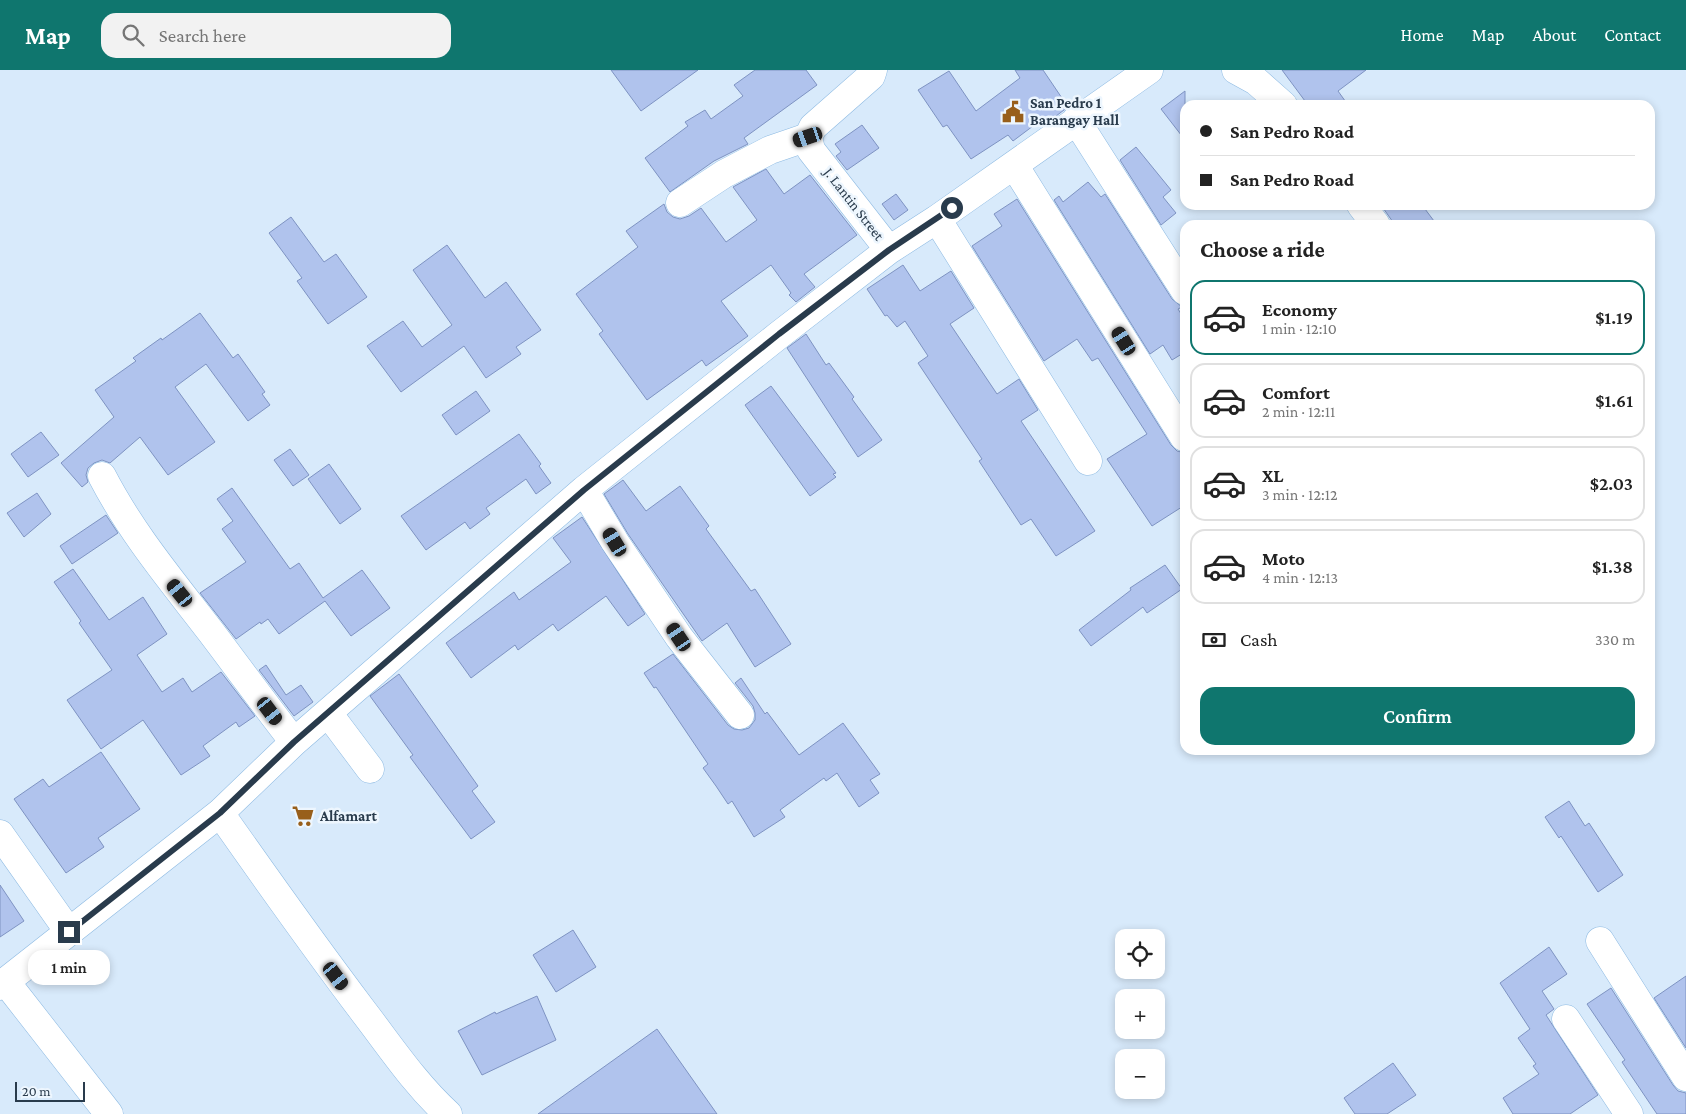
<!DOCTYPE html>
<html lang="en">
<head>
<meta charset="utf-8">
<style>
  :root { --surface:#fff; --page:#f2f2f2; --text:#222; --muted:#767676; --line:#e0e0e0; --accent:#0f766e }
  body { margin:0; font-family:"Crimson Pro",serif; background:var(--page); color:var(--text); height:100vh; display:flex; flex-direction:column; font-size:19px; white-space:nowrap }
  * { box-sizing:border-box; margin:0 }
  p { font-size:16px; color:var(--muted) }
  .icon { flex:none; width:28px; height:28px; fill:none; stroke:currentColor; stroke-width:2; stroke-linecap:round; stroke-linejoin:round }
  .map { position:relative; flex:1; overflow:hidden }
  .sheet { position:absolute; left:1180px; top:150px; width:475px; height:535px; display:flex; flex-direction:column; background:var(--surface); border-radius:15px; box-shadow:0 2px 8px #0003 }
  .sheet>* { flex:none }
  .banner { position:absolute; left:1180px; top:30px; width:475px; height:110px; border-radius:15px; box-shadow:0 2px 8px #0003; display:grid; align-content:center; height:110px; padding:0 20px; background:var(--surface) }
  .tools { position:absolute; left:1115px; top:859px; display:grid; gap:10px }
  .tools a { display:grid; place-items:center; width:50px; height:50px; border-radius:10px; background:var(--surface); box-shadow:0 2px 8px #0003; font-size:25px }
  .scale { position:absolute; left:15px; bottom:12px; width:70px; box-sizing:border-box; padding-left:5px; border:2px solid #293b4c; border-top:0; font-size:14px; line-height:18px; white-space:nowrap; color:#293b4c; -webkit-text-stroke:4px #edf6fe; paint-order:stroke }
  .end { position:absolute; width:22px; height:22px; margin:-11px; border:6px solid #293b4c; background:#fff; box-shadow:0 0 0 2px #fff }
  .from { border-radius:50% }
  .bubble { position:absolute; height:35px; border-radius:15px; background:var(--surface); box-shadow:0 2px 8px #0003; font-size:16px; font-weight:600; line-height:35px; text-align:center }
  .car { position:absolute; width:15px; height:30px; margin:-15px -8px; border-radius:6px; box-shadow:0 0 4px 1px #0007; background:linear-gradient(#222 24%,#8ab4d8 0 40%,#222 0 76%,#8ab4d8 0 86%,#222 0) }
  .banner b { display:flex; align-items:center; gap:18px; height:48px; font-size:19px }
  .banner b+b { border-top:1px solid var(--line) }
  .banner i { width:12px; height:12px; background:var(--text) }
  ul { padding:0; list-style:none }
  li { display:flex; align-items:center; gap:15px; height:75px; margin:0 10px 8px; padding:0 10px; border:2px solid var(--line); border-radius:15px }
  li div { flex:1 }
  li b { display:block; font-size:19px }
  li em { font-style:normal; font-weight:600 }
  li.active { border-color:var(--accent) }
  li>.icon { width:45px; height:45px; stroke-width:1.5 }
  h2 { padding:0 20px; font-size:22px; line-height:60px }
  .pay { display:flex; align-items:center; gap:12px; height:55px; padding:0 20px; font-size:19px }
  .pay p { margin-inline-start:auto }
  .action { display:flex; gap:10px; margin-top:auto; padding:10px 20px }
  .action a { flex:1; height:58px; border-radius:15px; background:var(--accent); color:#fff; font-size:20px; font-weight:600; line-height:58px; text-align:center }
  header { display:flex; align-items:center; gap:30px; box-sizing:border-box; height:70px; padding:0 25px; background:var(--accent); color:#fff }
  header strong { font-size:24px }
  nav { display:flex; gap:28px; margin-inline-start:auto; font-size:18px }
  .search { width:350px; height:45px; background:var(--page); display:flex; align-items:center; gap:12px; box-sizing:border-box; padding:0 18px; border-radius:15px; color:var(--muted); font-size:19px }
  .map>svg:first-child { display:block }
</style>
</head>
<body>
<header>
<strong>Map</strong>
<div class="search"><svg class="icon" aria-label="search" viewBox="0 0 24 24"><circle cx="10" cy="10" r="6"/><path d="M15 15l6 6"/></svg>Search here</div>
<nav><a>Home</a><a>Map</a><a>About</a><a>Contact</a></nav>
</header>
<div class="map">
<svg width="1686" height="1044" viewBox="0 0 1686 1044">
  <rect width="100%" height="100%" fill="#d8eafb"/>
  <path fill="#b0c3ed" stroke="#7e93c2" d="M 611,0 L 698,0 L 641,41 Z
    M 755,0 L 806,0 L 817,15 L 744,68 L 748,74 L 714,91 L 670,122 L 645,88 L 688,56 L 685,52 L 705,40 L 711,49 L 743,26 L 734,15 Z
    M 1015,0 L 1043,0 L 1068,37 L 1048,52 L 1045,47 L 1013,71 L 1008,65 L 971,89 L 947,55 L 943,57 L 918,20 L 949,1 L 976,41 L 1020,8 Z
    M 1282,0 L 1366,0 L 1338,21 L 1348,35 L 1308,35 Z
    M 1185,21 L 1185,70 L 1161,39 Z
    M 862,55 L 879,78 L 847,100 L 836,86 L 841,82 L 835,74 Z
    M 1136,77 L 1171,120 L 1163,127 L 1176,143 L 1161,155 L 1120,90 Z
    M 766,99 L 784,124 L 810,105 L 857,165 L 804,204 L 815,217 L 796,232 L 789,225 L 791,223 L 771,195 L 721,231 L 748,266 L 706,296 L 702,290 L 647,330 L 599,264 L 603,261 L 576,224 L 638,177 L 626,161 L 664,134 L 667,142 L 673,147 L 680,149 L 689,146 L 701,138 L 726,172 L 757,150 L 733,117 Z
    M 1088,112 L 1101,127 L 1105,124 L 1172,229 L 1182,237 L 1178,239 L 1185,250 L 1185,282 L 1172,290 L 1163,275 L 1150,284 L 1054,130 L 1059,126 L 1063,132 Z
    M 896,124 L 908,140 L 894,150 L 882,134 Z
    M 1017,129 L 1171,375 L 1177,381 L 1185,383 L 1185,435 L 1152,456 L 1107,389 L 1147,364 L 1098,288 L 1092,291 L 1077,269 L 1044,291 L 972,176 L 1002,156 L 994,144 Z
    M 1381,135 L 1422,135 L 1437,155 L 1395,155 Z
    M 291,147 L 324,192 L 336,184 L 367,227 L 328,254 L 297,211 L 302,208 L 269,163 Z
    M 447,175 L 485,228 L 506,212 L 541,260 L 516,277 L 521,284 L 486,308 L 464,276 L 401,322 L 367,276 L 403,251 L 422,277 L 452,255 L 413,200 Z
    M 903,195 L 920,221 L 951,201 L 974,238 L 950,254 L 997,324 L 1019,309 L 1038,340 L 1021,351 L 1095,461 L 1056,486 L 1031,449 L 1021,455 L 979,391 L 982,389 L 918,293 L 928,286 L 905,251 L 897,257 L 887,245 L 885,246 L 867,219 Z
    M 200,243 L 233,288 L 238,284 L 265,322 L 262,324 L 270,335 L 248,351 L 206,294 L 175,317 L 215,372 L 168,405 L 140,367 L 110,393 L 102,390 L 94,393 L 88,398 L 86,405 L 88,412 L 82,417 L 61,393 L 114,347 L 95,320 L 136,291 L 133,288 L 161,268 L 162,270 Z
    M 806,264 L 826,295 L 829,293 L 854,327 L 852,329 L 882,370 L 858,387 L 787,278 Z
    M 771,316 L 836,403 L 833,404 L 836,407 L 810,426 L 745,335 Z
    M 476,321 L 490,341 L 456,365 L 442,345 Z
    M 41,362 L 59,385 L 28,407 L 11,384 Z
    M 519,364 L 541,394 L 539,396 L 551,413 L 536,424 L 526,409 L 486,438 L 490,444 L 470,459 L 465,452 L 426,480 L 401,446 Z
    M 290,379 L 309,405 L 293,416 L 274,390 Z
    M 329,394 L 361,439 L 340,454 L 308,409 Z
    M 623,410 L 646,441 L 680,416 L 709,456 L 706,459 L 751,521 L 755,519 L 791,574 L 755,597 L 727,553 L 702,571 L 628,464 L 604,424 Z
    M 232,418 L 290,499 L 299,493 L 323,528 L 362,500 L 390,538 L 351,566 L 325,531 L 279,564 L 268,549 L 261,554 L 260,552 L 236,569 L 200,523 L 246,492 L 222,459 L 233,451 L 217,429 Z
    M 37,423 L 51,444 L 24,467 L 7,443 Z
    M 106,445 L 118,463 L 72,494 L 60,476 Z
    M 582,447 L 645,544 L 628,556 L 606,526 L 558,561 L 553,554 L 518,580 L 515,575 L 471,608 L 446,573 L 514,522 L 519,530 L 571,492 L 553,468 Z
    M 1165,495 L 1182,519 L 1147,543 L 1143,537 L 1091,576 L 1079,560 L 1131,520 L 1130,518 Z
    M 73,499 L 109,550 L 143,527 L 167,564 L 137,585 L 162,622 L 183,608 L 192,622 L 221,602 L 255,646 L 239,657 L 236,652 L 203,676 L 210,686 L 181,705 L 143,650 L 101,679 L 67,630 L 112,600 L 79,553 L 81,551 L 54,512 Z
    M 673,584 L 728,655 L 734,659 L 742,660 L 749,658 L 755,650 L 755,643 L 753,636 L 735,613 L 741,608 L 765,644 L 767,642 L 799,685 L 843,653 L 880,704 L 870,710 L 879,723 L 859,737 L 837,703 L 826,711 L 824,708 L 780,740 L 785,747 L 754,767 L 732,731 L 728,734 L 716,716 L 703,698 L 708,694 L 656,617 L 654,618 L 644,603 Z
    M 266,595 L 286,625 L 301,615 L 313,632 L 294,646 L 259,600 Z
    M 399,604 L 478,716 L 472,721 L 495,752 L 471,769 L 410,687 L 413,685 L 370,626 Z
    M 101,682 L 140,739 L 98,768 L 104,777 L 66,803 L 14,729 L 43,709 L 49,717 Z
    M 1569,731 L 1585,756 L 1589,753 L 1623,805 L 1598,822 L 1561,766 L 1559,768 L 1545,747 Z
    M 0,815 L 24,851 L 0,867 Z
    M 573,860 L 596,897 L 556,922 L 533,885 Z
    M 1549,877 L 1567,904 L 1542,921 L 1554,939 L 1546,945 L 1598,1025 L 1570,1044 L 1513,1044 L 1503,1028 L 1539,1004 L 1533,996 L 1536,994 L 1518,968 L 1530,959 L 1500,913 Z
    M 1686,906 L 1686,978 L 1654,928 Z
    M 1611,918 L 1673,1015 L 1678,1021 L 1686,1023 L 1686,1044 L 1657,1044 L 1622,992 L 1625,990 L 1587,934 Z
    M 537,926 L 556,970 L 482,1005 L 458,961 L 495,942 L 496,944 Z
    M 657,959 L 717,1044 L 538,1044 Z
    M 1393,993 L 1416,1025 L 1387,1044 L 1355,1044 L 1344,1028 Z"/>
  <g fill="none" stroke-linecap="round" stroke-linejoin="round">
    <g stroke="#8dbae2" stroke-width="29">
      <path id="minor" d="M 873,0 L 871,6 L 813,57 L 808,67 L 811,80 L 889,180
        M 1236,0 L 1256,11 L 1283,35
        M 1076,50 L 1185,221
        M 1014,95 L 1184,367
        M 680,133 L 724,104 L 770,80 L 808,67
        M 1361,135 L 1376,155
        M 937,149 L 1088,391
        M 102,406 C 132,464 172,511 211,562 C 239,599 266,636 294,672
        M 584,420 L 615,472 L 679,567 L 740,645
        M 328,643 L 370,699
        M 220,743 C 267,810 314,876 363,941 C 390,976 415,1014 448,1044
        M 0,764 L 69,862
        M 1600,871 L 1686,1007
        M 6,912 L 109,1044
        M 0,916 L 220,743 L 294,672 L 584,420 L 779,265 L 889,180 L 937,149 L 1149,0
        M 1566,949 L 1629,1044"/>
    </g>
    <use href="#minor" stroke="#fff" stroke-width="28"/>
  </g>
  <g fill="none" stroke-linecap="round" stroke-linejoin="round">
    <path stroke="#293b4c" stroke-width="6" d="M 69,862 L 220,743 L 294,672 L 584,420 L 779,264 L 889,180 L 952,138"/>
  </g>
  <defs>
    <g id="civic-bare" transform="scale(1.725)"><path d="M-.6-6.5H3V-4.5H.6V-3L4-1V1h2V6H-6V1h2V-1L-.6-3ZM-1.2 2.5V6h2.4V2.5Z" fill="#985f1b" stroke="#edf6fe" stroke-width="2.5" paint-order="stroke"/></g>
    <g id="supermarket-bare" transform="scale(1.725)"><path d="M-6-5.5h2.5l.6 2H6L4.5 2H-2.5L-4.4-4H-6ZM-1.5 3.2a1.3 1.3 0 1 0 .1 0ZM3 3.2a1.3 1.3 0 1 0 .1 0Z" fill="#985f1b" stroke="#edf6fe" stroke-width="2.5" paint-order="stroke"/></g>
  </defs>
  <g fill-rule="evenodd">
    <use href="#civic-bare" x="1013" y="42"/>
    <use href="#supermarket-bare" x="303" y="746"/>
  </g>
  <g text-anchor="middle" stroke-width="5" stroke-linejoin="round" paint-order="stroke">
    <g font-size="15" font-weight="bold" fill="#293b4c" stroke="#edf6fe" text-anchor="start">
      <text x="1030" y="38">San Pedro 1<tspan x="1030" dy="17">Barangay Hall</tspan></text>
      <text x="320" y="751">Alfamart</text>
    </g>
    <g font-size="15" fill="#293b4c" stroke="#edf6fe">
      <text transform="translate(854 134) rotate(52)" y="5">J. Lantin Street</text>
    </g>
  </g>
</svg>
<div class="tools">
<a><svg class="icon" aria-label="locate" viewBox="0 0 24 24"><circle cx="12" cy="12" r="6"/><path d="M12 2v4M12 18v4M2 12h4M18 12h4"/></svg></a>
<a>+</a>
<a>−</a>
</div>
<div class="scale">20 m</div>
<i class="end from" style="left:952px;top:138px"></i>
<i class="end" style="left:69px;top:862px"></i>
<div class="bubble" style="left:28px;top:880px;width:82px">1 min</div>
<i class="car" style="left:808px;top:67px;rotate:251deg"></i>
<i class="car" style="left:1124px;top:271px;rotate:328deg"></i>
<i class="car" style="left:615px;top:472px;rotate:329deg"></i>
<i class="car" style="left:180px;top:523px;rotate:321deg"></i>
<i class="car" style="left:679px;top:567px;rotate:326deg"></i>
<i class="car" style="left:270px;top:641px;rotate:143deg"></i>
<i class="car" style="left:336px;top:906px;rotate:143deg"></i>
<div class="banner">
<b><i class="from"></i>San Pedro Road</b>
<b><i></i>San Pedro Road</b>
</div>
<section class="sheet">
<h2>Choose a ride</h2>
<ul>
<li class="active"><svg class="icon" aria-label="car" viewBox="0 0 24 24"><path d="M5 17H2v-5l4-1 3-4h7l3 4 3 1v5h-3M9 17h6M6 11h13"/><circle cx="7" cy="17" r="2"/><circle cx="17" cy="17" r="2"/></svg><div><b>Economy</b><p>1 min · 12:10</p></div><em>$1.19</em></li>
<li><svg class="icon" aria-label="car" viewBox="0 0 24 24"><path d="M5 17H2v-5l4-1 3-4h7l3 4 3 1v5h-3M9 17h6M6 11h13"/><circle cx="7" cy="17" r="2"/><circle cx="17" cy="17" r="2"/></svg><div><b>Comfort</b><p>2 min · 12:11</p></div><em>$1.61</em></li>
<li><svg class="icon" aria-label="car" viewBox="0 0 24 24"><path d="M5 17H2v-5l4-1 3-4h7l3 4 3 1v5h-3M9 17h6M6 11h13"/><circle cx="7" cy="17" r="2"/><circle cx="17" cy="17" r="2"/></svg><div><b>XL</b><p>3 min · 12:12</p></div><em>$2.03</em></li>
<li><svg class="icon" aria-label="car" viewBox="0 0 24 24"><path d="M5 17H2v-5l4-1 3-4h7l3 4 3 1v5h-3M9 17h6M6 11h13"/><circle cx="7" cy="17" r="2"/><circle cx="17" cy="17" r="2"/></svg><div><b>Moto</b><p>4 min · 12:13</p></div><em>$1.38</em></li>
</ul>
<div class="pay"><svg class="icon" aria-label="cash" viewBox="0 0 24 24"><path d="M3 7h18v10H3z"/><circle cx="12" cy="12" r="2"/></svg>Cash<p>330 m</p></div>
<div class="action"><a>Confirm</a></div>
</section>
</div>
</body>
</html>
